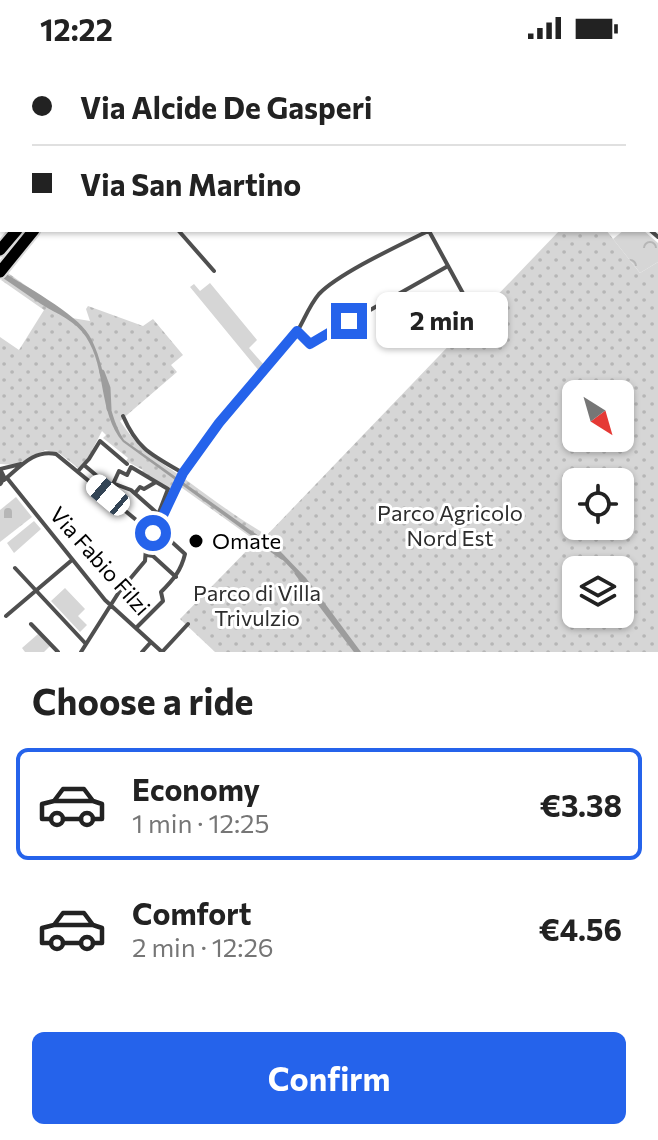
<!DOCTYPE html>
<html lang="en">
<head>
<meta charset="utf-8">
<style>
  :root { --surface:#fff; --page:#f6f6f6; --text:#222; --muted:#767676; --line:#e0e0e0; --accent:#2563eb }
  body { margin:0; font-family:Commissioner,sans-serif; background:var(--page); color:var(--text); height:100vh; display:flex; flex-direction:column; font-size:30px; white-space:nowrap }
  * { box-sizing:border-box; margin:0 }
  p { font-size:26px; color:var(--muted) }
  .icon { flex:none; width:44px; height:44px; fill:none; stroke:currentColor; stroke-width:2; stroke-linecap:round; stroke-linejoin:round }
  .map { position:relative; height:596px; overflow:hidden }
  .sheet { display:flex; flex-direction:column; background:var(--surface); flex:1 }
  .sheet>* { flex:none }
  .top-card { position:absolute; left:0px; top:0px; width:658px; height:176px; box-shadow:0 2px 6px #0004; display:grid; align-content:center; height:176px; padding:0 32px; background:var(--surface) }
  .needle { width:52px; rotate:143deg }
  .buttons { position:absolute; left:562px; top:324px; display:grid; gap:16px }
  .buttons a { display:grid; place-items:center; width:72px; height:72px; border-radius:12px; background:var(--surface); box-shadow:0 2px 6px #0004; font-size:40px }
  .end { position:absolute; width:36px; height:36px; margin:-18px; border:10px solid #2563eb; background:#fff; box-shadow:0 0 0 4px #fff }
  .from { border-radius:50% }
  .bubble { position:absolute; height:56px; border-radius:12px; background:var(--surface); box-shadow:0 2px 6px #0004; font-size:26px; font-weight:700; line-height:56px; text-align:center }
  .car { position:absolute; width:24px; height:48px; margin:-24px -12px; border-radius:10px; box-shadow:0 0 6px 2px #0007; background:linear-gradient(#fff 24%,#345 0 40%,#fff 0 76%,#345 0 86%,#fff 0) }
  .top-card b { display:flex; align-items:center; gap:28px; height:76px; font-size:30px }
  .top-card b+b { border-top:2px solid var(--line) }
  .top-card i { width:20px; height:20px; background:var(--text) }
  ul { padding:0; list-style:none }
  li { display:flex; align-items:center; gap:24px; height:112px; margin:0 16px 12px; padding:0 16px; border:4px solid transparent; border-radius:12px }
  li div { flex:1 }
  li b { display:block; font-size:30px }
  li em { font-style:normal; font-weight:700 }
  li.on { border-color:var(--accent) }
  li>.icon { width:72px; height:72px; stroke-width:1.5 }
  h2 { padding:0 32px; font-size:36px; line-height:96px }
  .cta { display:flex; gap:16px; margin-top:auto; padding:16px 32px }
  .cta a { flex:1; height:92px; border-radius:12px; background:var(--accent); color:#fff; font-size:32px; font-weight:700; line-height:92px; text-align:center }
  .status { display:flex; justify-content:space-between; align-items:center; height:56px; padding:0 40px; background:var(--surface); direction:ltr }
  .status svg { height:22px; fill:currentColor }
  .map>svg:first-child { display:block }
</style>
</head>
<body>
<div class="status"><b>12:22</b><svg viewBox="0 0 49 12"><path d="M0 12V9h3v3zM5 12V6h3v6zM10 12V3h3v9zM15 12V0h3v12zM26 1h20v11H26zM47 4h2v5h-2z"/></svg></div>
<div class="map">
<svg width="658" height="596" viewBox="0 0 658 596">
  <defs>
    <pattern id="forest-crowns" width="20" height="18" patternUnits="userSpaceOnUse" patternTransform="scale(2)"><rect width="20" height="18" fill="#d6d6d6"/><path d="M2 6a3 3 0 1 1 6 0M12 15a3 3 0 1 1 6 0" fill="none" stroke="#b6b6b6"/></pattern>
    <pattern id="cemetery-stones" width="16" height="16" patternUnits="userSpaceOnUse" patternTransform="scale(2)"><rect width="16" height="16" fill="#d6d6d6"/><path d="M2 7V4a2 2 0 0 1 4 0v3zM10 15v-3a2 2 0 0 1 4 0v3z" fill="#b6b6b6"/></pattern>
    <pattern id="park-dots" width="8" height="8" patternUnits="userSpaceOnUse" patternTransform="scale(2)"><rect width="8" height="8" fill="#d6d6d6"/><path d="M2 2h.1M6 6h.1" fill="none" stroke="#b6b6b6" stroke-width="1.8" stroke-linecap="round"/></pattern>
  </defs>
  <rect width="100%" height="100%" fill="#fff"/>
  <path fill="#d6d6d6" d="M 210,227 L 257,284 L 249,292 L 264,309 L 260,316 L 190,231 L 194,228 L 200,235 Z
    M 34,465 L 41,473 L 14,497 L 7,487 Z
    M 65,532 L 85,553 L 78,560 L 87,569 L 80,576 L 51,545 Z
    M 38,578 L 50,590 L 44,596 L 25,596 L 22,592 Z"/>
  <path fill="url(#forest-crowns)" d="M 624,174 L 643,174 L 658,187 L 658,206 L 640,217 L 613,183 Z"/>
  <path fill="url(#cemetery-stones)" d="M 16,441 L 32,461 L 0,486 L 0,454 Z"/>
  <path fill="url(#park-dots)" fill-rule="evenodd" d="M 560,174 L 606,174 L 640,217 L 658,206 L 658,596 L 215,596 L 180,563 L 256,485 L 178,429 L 174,436 L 141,417 L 143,414 L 126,405 L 128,402 L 103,382 L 106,379 L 102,375 L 87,404 L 78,412 L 59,397 L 45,394 L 16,409 L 0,408 L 0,281 L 19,294 L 44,254 L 1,224 L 8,217 L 72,262 L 90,265 L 86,253 L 88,250 L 143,270 L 153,263 L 183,299 L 171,309 L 177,316 L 120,365 C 144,400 158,403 189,426 C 215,445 239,463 267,479 ZM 576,338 L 620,338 L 620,382 L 576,382 ZM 576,426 L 620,426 L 620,470 L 576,470 ZM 576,514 L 620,514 L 620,558 L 576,558 Z"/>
  <path fill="#9d9d9d" d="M 0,214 C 23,229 76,257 89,279 C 108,311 104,352 124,384 L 280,495 L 306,522 L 361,596 L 358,596 L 303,525 L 278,499 L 123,386 C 98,357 107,313 86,281 C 76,265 57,258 41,248 C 27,239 14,229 0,220 Z"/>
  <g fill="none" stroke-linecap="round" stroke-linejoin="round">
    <path stroke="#9d9d9d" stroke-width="5" d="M 102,316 L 108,332 L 109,353
      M 258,484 L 282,501
      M 297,517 L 357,596"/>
    <g stroke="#dbdbdb" stroke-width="15">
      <path id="motorway" d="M 166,2 L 168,0
        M 177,2 L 179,0
        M 0,194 L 17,174
        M 0,216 L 34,174"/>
    </g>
    <path stroke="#4f4f4f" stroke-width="4" d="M 19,0 L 21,2
      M 631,2 L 632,0
      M 0,28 L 2,26
      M 656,29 L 657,30
      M 656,77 L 658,76
      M 178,174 L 214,215
      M 650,174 L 658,181
      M 429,175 L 465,241
      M 297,275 L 310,288 L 448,210
      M 123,360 C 138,394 152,399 183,417
      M 84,409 L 109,430
      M 0,413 L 21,408
      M 79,414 L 89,403 L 100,385 L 127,408
      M 7,422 L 105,544 L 162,596
      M 4,424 C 20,411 34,393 56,398 L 146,472 L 159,478 L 161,473 L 158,468 C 187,396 242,344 291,285 C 302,271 307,252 319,238 C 339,217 402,188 430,174
      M 115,428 L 131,434 L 157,457
      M 135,437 L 140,431 L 144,433 L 156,426
      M 108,439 L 119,415 L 127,419 L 131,411 L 168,433 L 153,472
      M 147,499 L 153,500 L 176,521
      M 15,512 L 86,588
      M 6,560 L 72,504
      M 31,568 L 58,596
      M 136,572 L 163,545 L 161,536 C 173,524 181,515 185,498 L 161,476
      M 81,596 L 119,536 L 145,505 L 146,492 L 156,479
      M 142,596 L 151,586
      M 162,596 L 188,568"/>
    <path stroke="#4f4f4f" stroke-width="6" d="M 68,2 L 70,0
      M 0,70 L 2,68
      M 0,415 L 3,421 L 0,427"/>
    <use href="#motorway" stroke="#000" stroke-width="11"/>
  </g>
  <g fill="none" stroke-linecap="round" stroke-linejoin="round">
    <path stroke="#2563eb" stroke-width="10" d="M 153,477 L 153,473 L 158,470 L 183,417 L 219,367 L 297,275 L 310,288 L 349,265"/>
  </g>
  <circle fill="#000" stroke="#fff" stroke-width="3" cx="196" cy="485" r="8"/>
  <g text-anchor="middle" stroke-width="6" stroke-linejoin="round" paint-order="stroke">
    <g font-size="22" fill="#2d2d2d" stroke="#fff">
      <text x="450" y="465">Parco Agricolo<tspan x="450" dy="25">Nord Est</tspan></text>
      <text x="257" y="545">Parco di Villa<tspan x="257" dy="25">Trivulzio</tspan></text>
    </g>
    <g font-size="22" fill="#000" stroke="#fff" text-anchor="start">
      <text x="212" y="493">Omate</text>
    </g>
    <g font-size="22" fill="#000" stroke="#fff">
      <text transform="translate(100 505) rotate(48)" y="8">Via Fabio Filzi</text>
    </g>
  </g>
</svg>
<div class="buttons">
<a><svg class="needle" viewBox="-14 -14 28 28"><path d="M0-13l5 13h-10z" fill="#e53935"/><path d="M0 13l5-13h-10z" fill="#767676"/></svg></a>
<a><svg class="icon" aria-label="locate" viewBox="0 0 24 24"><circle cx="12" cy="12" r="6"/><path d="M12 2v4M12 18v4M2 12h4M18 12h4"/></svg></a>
<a><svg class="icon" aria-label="layers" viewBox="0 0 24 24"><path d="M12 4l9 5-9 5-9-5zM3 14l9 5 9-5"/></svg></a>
</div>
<i class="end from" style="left:153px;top:477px"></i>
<i class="end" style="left:349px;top:265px"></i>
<div class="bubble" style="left:376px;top:236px;width:132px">2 min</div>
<i class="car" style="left:108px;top:439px;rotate:310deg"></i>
<div class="top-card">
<b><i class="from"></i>Via Alcide De Gasperi</b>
<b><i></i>Via San Martino</b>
</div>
</div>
<section class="sheet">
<h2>Choose a ride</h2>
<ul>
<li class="on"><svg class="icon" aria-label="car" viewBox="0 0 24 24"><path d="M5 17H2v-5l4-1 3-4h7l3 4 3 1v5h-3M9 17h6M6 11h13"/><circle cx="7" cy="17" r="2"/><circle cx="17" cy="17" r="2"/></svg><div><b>Economy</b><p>1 min · 12:25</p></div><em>€3.38</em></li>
<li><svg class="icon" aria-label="car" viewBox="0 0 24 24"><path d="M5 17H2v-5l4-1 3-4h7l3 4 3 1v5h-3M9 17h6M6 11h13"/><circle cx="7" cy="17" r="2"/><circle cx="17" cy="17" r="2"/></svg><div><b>Comfort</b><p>2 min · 12:26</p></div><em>€4.56</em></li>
</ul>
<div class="cta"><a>Confirm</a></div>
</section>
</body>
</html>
